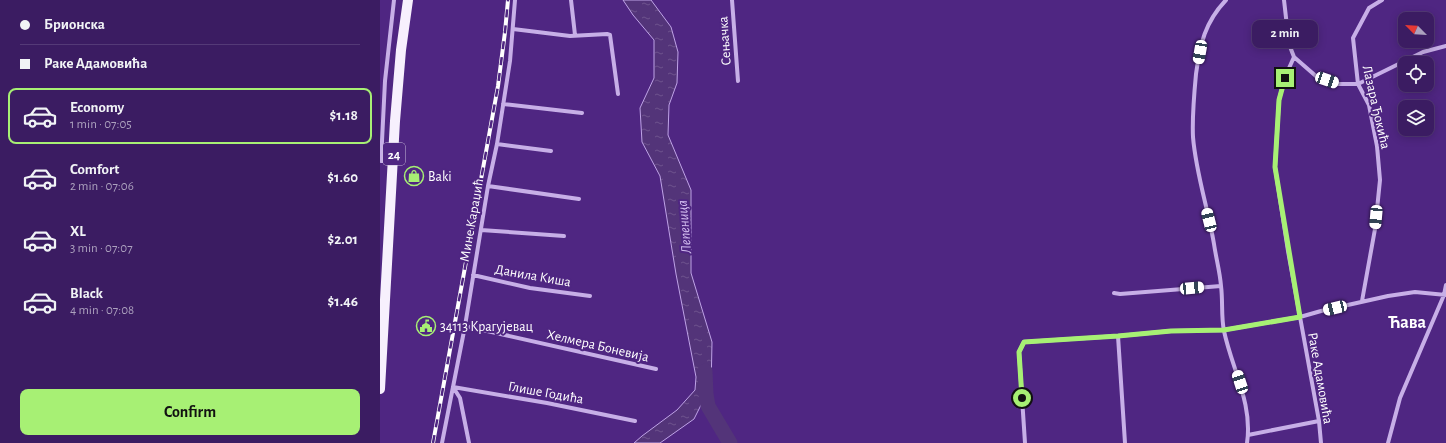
<!DOCTYPE html>
<html lang="en">
<head>
<meta charset="utf-8">
<style>
  :root { --surface:#3b1c62; --page:#422568; --text:#f1f3f6; --muted:#aca1be; --line:#543a77; --accent:#a7f074 }
  body { margin:0; font-family:"Alegreya Sans",sans-serif; background:var(--page); color:var(--text); height:100vh; display:flex; flex-direction:column; font-size:15px; white-space:nowrap }
  * { box-sizing:border-box; margin:0 }
  p { font-size:13px; color:var(--muted) }
  .icon { flex:none; width:22px; height:22px; fill:none; stroke:currentColor; stroke-width:2; stroke-linecap:round; stroke-linejoin:round }
  .map { position:relative; flex:1; overflow:hidden }
  .drawer { display:flex; flex-direction:column; background:var(--surface); width:380px }
  .drawer>* { flex:none }
  .guide { display:grid; align-content:center; height:88px; padding:0 20px; background:var(--surface) }
  .needle { width:26px; rotate:294deg }
  .fabs { position:absolute; left:1018px; top:12px; display:grid; gap:8px }
  .fabs a { display:grid; place-items:center; width:36px; height:36px; border-radius:8px; background:var(--surface); box-shadow:0 2px 10px #0003,0 0 0 1px var(--line); font-size:20px }
  .end { position:absolute; width:18px; height:18px; margin:-9px; border:5px solid #a7f074; background:#111; box-shadow:0 0 0 2px #111 }
  .from { border-radius:50% }
  .bubble { position:absolute; height:28px; border-radius:8px; background:var(--surface); box-shadow:0 2px 10px #0003,0 0 0 1px var(--line); font-size:13px; font-weight:700; line-height:28px; text-align:center }
  .car { position:absolute; width:12px; height:24px; margin:-12px -6px; border-radius:5px; box-shadow:0 0 3px 1px #0007; background:linear-gradient(#fff 24%,#345 0 40%,#fff 0 76%,#345 0 86%,#fff 0) }
  .guide b { display:flex; align-items:center; gap:14px; height:38px; font-size:15px }
  .guide b+b { border-top:1px solid var(--line) }
  .guide i { width:10px; height:10px; background:var(--text) }
  ul { padding:0; list-style:none }
  li { display:flex; align-items:center; gap:12px; height:56px; margin:0 8px 6px; padding:0 12px; border:2px solid transparent; border-radius:8px }
  li div { flex:1 }
  li b { display:block; font-size:15px }
  li em { font-style:normal; font-weight:700 }
  li.active { border-color:var(--accent) }
  li>.icon { width:36px; height:36px; stroke-width:1.5 }
  .primary-button { display:flex; gap:8px; margin-top:auto; padding:8px 20px }
  .primary-button a { flex:1; height:46px; border-radius:8px; background:var(--accent); color:#111; font-size:16px; font-weight:700; line-height:46px; text-align:center }
  main { display:flex; flex:1; min-height:0 }
  .map>svg:first-child { display:block }
</style>
</head>
<body>
<main>
<section class="drawer">
<div class="guide">
<b><i class="from"></i>Брионска</b>
<b><i></i>Раке Адамовића</b>
</div>
<ul>
<li class="active"><svg class="icon" aria-label="car" viewBox="0 0 24 24"><path d="M5 17H2v-5l4-1 3-4h7l3 4 3 1v5h-3M9 17h6M6 11h13"/><circle cx="7" cy="17" r="2"/><circle cx="17" cy="17" r="2"/></svg><div><b>Economy</b><p>1 min · 07:05</p></div><em>$1.18</em></li>
<li><svg class="icon" aria-label="car" viewBox="0 0 24 24"><path d="M5 17H2v-5l4-1 3-4h7l3 4 3 1v5h-3M9 17h6M6 11h13"/><circle cx="7" cy="17" r="2"/><circle cx="17" cy="17" r="2"/></svg><div><b>Comfort</b><p>2 min · 07:06</p></div><em>$1.60</em></li>
<li><svg class="icon" aria-label="car" viewBox="0 0 24 24"><path d="M5 17H2v-5l4-1 3-4h7l3 4 3 1v5h-3M9 17h6M6 11h13"/><circle cx="7" cy="17" r="2"/><circle cx="17" cy="17" r="2"/></svg><div><b>XL</b><p>3 min · 07:07</p></div><em>$2.01</em></li>
<li><svg class="icon" aria-label="car" viewBox="0 0 24 24"><path d="M5 17H2v-5l4-1 3-4h7l3 4 3 1v5h-3M9 17h6M6 11h13"/><circle cx="7" cy="17" r="2"/><circle cx="17" cy="17" r="2"/></svg><div><b>Black</b><p>4 min · 07:08</p></div><em>$1.46</em></li>
</ul>
<div class="primary-button"><a>Confirm</a></div>
</section>
<div class="map">
<svg width="1066" height="443" viewBox="0 0 1066 443">
  <defs>
    <pattern id="water-ripples" width="26" height="14" patternUnits="userSpaceOnUse"><rect width="26" height="14" fill="#533479"/><path d="M2 4q2-2 4 0t4 0M15 11q2-2 4 0t4 0" fill="none" stroke="#6d528d"/></pattern>
  </defs>
  <rect width="100%" height="100%" fill="#4f2682"/>
  <path fill="url(#water-ripples)" stroke="#bfa3e7" d="M 243,0 L 271,0 L 291,27 L 298,52 L 297,83 L 289,105 L 288,135 L 311,190 L 311,273 L 332,342 L 331,390 L 323,390 L 324,399 L 314,419 L 280,443 L 254,443 L 262,436 L 297,410 L 315,390 L 316,377 L 296,274 L 280,176 L 262,142 L 260,108 L 274,78 L 274,40 L 253,15 Z"/>
  <g fill="none" stroke-linecap="round" stroke-linejoin="round">
    <path stroke="#533479" stroke-width="15" d="M 325,371 L 326,394 L 328,406 L 350,443"/>
    <path stroke="#c7afe7" stroke-width="4" d="M 191,0 L 195,35
      M 352,0 L 358,81
      M 846,0 C 825,22 820,44 816,74 C 814,95 812,116 813,137 C 816,174 828,208 834,244 C 836,258 840,272 841,286 C 843,301 841,317 844,331 C 852,369 873,404 867,443
      M 904,0 L 909,44 L 914,57 L 937,77 L 956,84 L 978,84 L 1043,52 L 1066,46
      M 133,29 L 190,36 L 227,34 L 230,35 L 238,94
      M 914,57 L 905,77 L 899,100 L 895,167 L 908,251 L 939,421 L 941,443
      M 123,104 L 202,113
      M 117,144 L 171,151
      M 1,161 L 5,81 L 14,0
      M 2,161 L 12,149
      M 108,186 L 199,199
      M 101,230 L 184,236
      M 93,275 L 150,288 L 210,296
      M 734,293 L 740,294 L 841,286
      M 982,301 L 995,229 L 1000,180 L 997,146 L 989,105 L 978,84 L 973,38 L 989,8 L 1002,0
      M 85,326 L 276,369
      M 738,336 L 745,443
      M 73,387 L 167,403 L 255,421
      M 73,387 L 80,398 L 89,443
      M 868,435 L 939,421
      M 62,443 L 85,326 L 108,186 L 117,144 L 130,61 L 135,0
      M 645,443 L 639,352 L 644,342 L 738,336 L 791,331 L 844,330 L 920,317 L 941,311 L 1008,296 L 1035,292 L 1066,295
      M 1008,443 L 1020,398 L 1064,295 L 1066,285"/>
    <path stroke="#f7f0fd" stroke-width="10" d="M 0,389 L 15,121 L 21,50 L 28,0"/>
    <g stroke="#fff" stroke-width="4">
      <path id="rail" d="M 53,443 L 118,86 L 125,32 L 128,0"/>
    </g>
    <use href="#rail" stroke="#4f2682" stroke-width="2.5" stroke-dasharray="8" stroke-linecap="butt"/>
  </g>
  <g fill="none" stroke-linecap="round" stroke-linejoin="round">
    <path stroke="#a7f074" stroke-width="5" d="M 642,398 L 639,352 L 644,342 L 738,336 L 791,331 L 844,330 L 920,317 L 895,167 L 899,100 L 905,78"/>
  </g>
  <defs>
    <g id="shop-ring" transform="scale(1)"><circle r="9.5" fill="#4f2682" stroke="#a7f074" stroke-width="1.5"/><path d="M-5-2.5h2.3a2.7 3.5 0 0 1 5.4 0H5L5.5 6h-11ZM-1.5-2.5h3a1.5 2.3 0 0 0-3 0Z" fill="#a7f074"/></g>
    <g id="civic-ring" transform="scale(1)"><circle r="9.5" fill="#4f2682" stroke="#a7f074" stroke-width="1.5"/><path d="M-.6-6.5H3V-4.5H.6V-3L4-1V1h2V6H-6V1h2V-1L-.6-3ZM-1.2 2.5V6h2.4V2.5Z" fill="#a7f074"/></g>
  </defs>
  <g fill-rule="evenodd">
    <use href="#shop-ring" x="34" y="176"/>
    <use href="#civic-ring" x="46" y="326"/>
  </g>
  <g text-anchor="middle" stroke-width="4" stroke-linejoin="round" paint-order="stroke">
    <rect fill="#4f2682" stroke="#cabeda" stroke-width="1" x="3" y="143" width="22" height="22" rx="3"/>
    <g font-size="13" font-weight="bold" fill="#fff">
      <text x="14" y="159">24</text>
    </g>
    <g font-size="14" fill="#fff" stroke="#4f2682">
      <text transform="translate(344 41) rotate(-94)" y="5">Сењачка</text>
      <text transform="translate(997 107) rotate(77)" y="5">Лазара Ђокића</text>
      <text transform="translate(91 220) rotate(-80)" y="5">Мине Караџић</text>
      <text transform="translate(153 275) rotate(10)" y="5">Данила Киша</text>
      <text transform="translate(218 345) rotate(13)" y="5">Хелмера Боневија</text>
      <text transform="translate(941 378) rotate(80)" y="5">Раке Адамовића</text>
      <text transform="translate(166 392) rotate(10)" y="5">Глише Годића</text>
    </g>
    <g font-size="14" fill="#fff" stroke="#4f2682" text-anchor="start">
      <text x="48" y="181">Baki</text>
      <text x="60" y="331">34113 Крагујевац</text>
    </g>
    <g font-size="15" font-style="italic" fill="#d0baee" stroke="#4f2682">
      <text transform="translate(304 227) rotate(-95)" y="5">Лепеница</text>
    </g>
    <g font-size="18" font-weight="bold" fill="#fff" stroke="#4f2682">
      <text x="1027" y="328">Ћава</text>
    </g>
  </g>
</svg>
<div class="fabs">
<a><svg class="needle" viewBox="-14 -14 28 28"><path d="M0-13l5 13h-10z" fill="#e53935"/><path d="M0 13l5-13h-10z" fill="#aca1be"/></svg></a>
<a><svg class="icon" aria-label="locate" viewBox="0 0 24 24"><circle cx="12" cy="12" r="6"/><path d="M12 2v4M12 18v4M2 12h4M18 12h4"/></svg></a>
<a><svg class="icon" aria-label="layers" viewBox="0 0 24 24"><path d="M12 4l9 5-9 5-9-5zM3 14l9 5 9-5"/></svg></a>
</div>
<i class="end from" style="left:642px;top:398px"></i>
<i class="end" style="left:905px;top:78px"></i>
<div class="bubble" style="left:872px;top:20px;width:66px">2 min</div>
<i class="car" style="left:820px;top:52px;rotate:190deg"></i>
<i class="car" style="left:947px;top:80px;rotate:109deg"></i>
<i class="car" style="left:996px;top:217px;rotate:185deg"></i>
<i class="car" style="left:829px;top:220px;rotate:346deg"></i>
<i class="car" style="left:812px;top:288px;rotate:85deg"></i>
<i class="car" style="left:955px;top:308px;rotate:257deg"></i>
<i class="car" style="left:860px;top:382px;rotate:342deg"></i>
</div>
</main>
</body>
</html>
